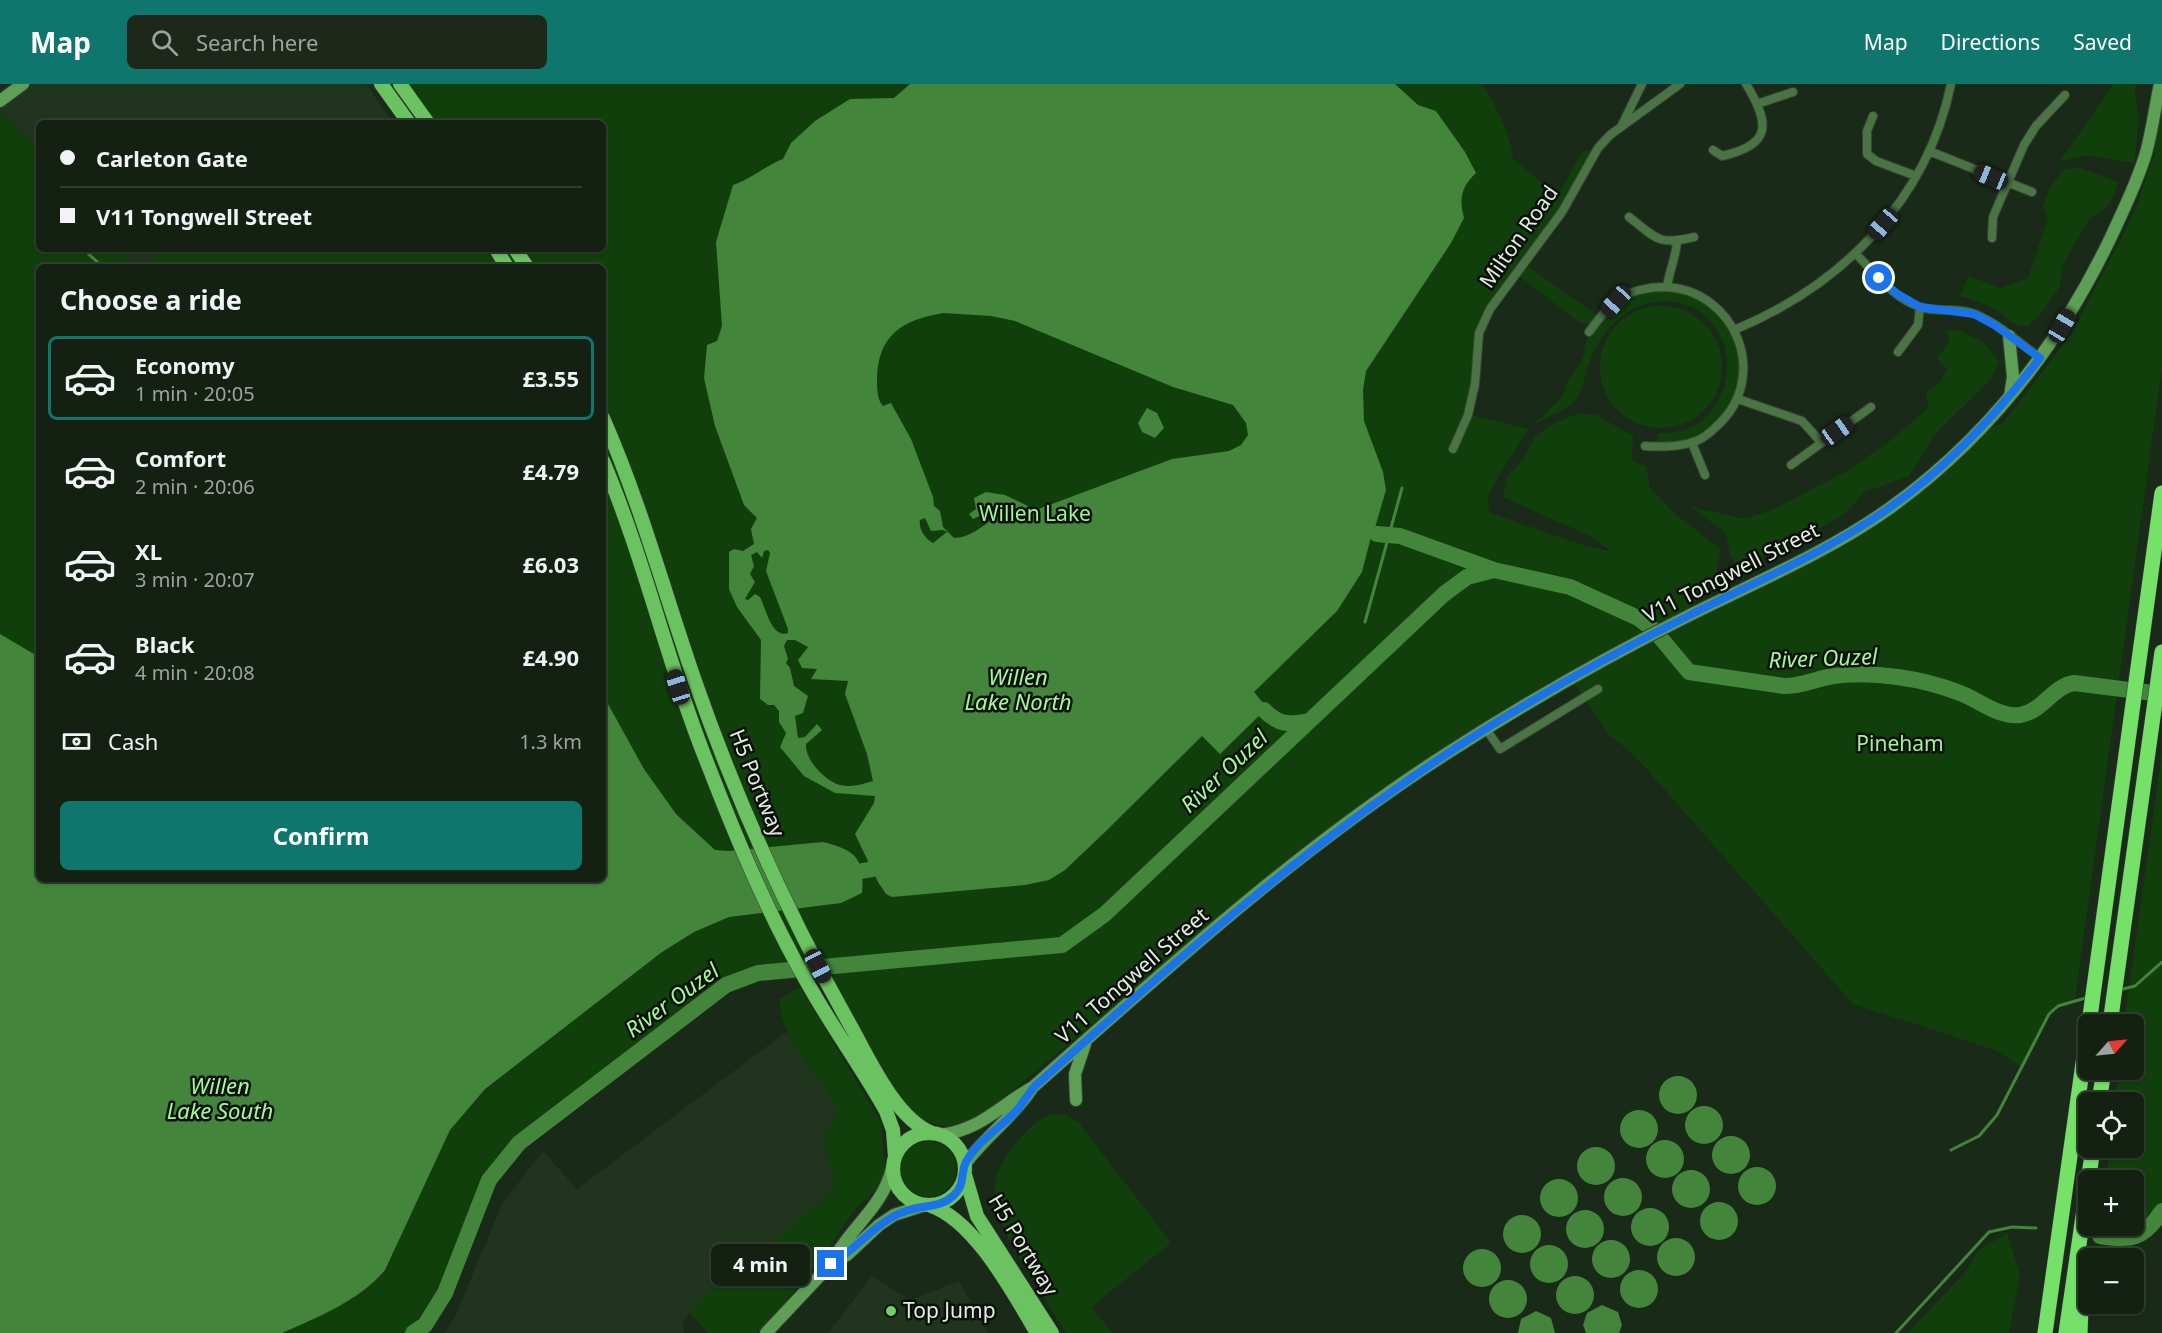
<!DOCTYPE html>
<html lang="en">
<head>
<meta charset="utf-8">
<style>
  :root { --surface:#142012; --page:#1d281b; --text:#f1f3f6; --muted:#9da39f; --line:#333e32; --accent:#0f766e }
  body { margin:0; font-family:"Noto Sans",sans-serif; background:var(--page); color:var(--text); height:100vh; display:flex; flex-direction:column; font-size:22px; white-space:nowrap }
  * { box-sizing:border-box; margin:0 }
  p { font-size:20px; color:var(--muted) }
  .icon { flex:none; width:33px; height:33px; fill:none; stroke:currentColor; stroke-width:2; stroke-linecap:round; stroke-linejoin:round }
  .map { position:relative; flex:1; overflow:hidden }
  .details { position:absolute; left:36px; top:180px; width:570px; height:618px; display:flex; flex-direction:column; background:var(--surface); border-radius:9px; box-shadow:0 2px 4px #0004,0 0 0 2px var(--line) }
  .details>* { flex:none }
  .top-card { position:absolute; left:36px; top:36px; width:570px; height:132px; border-radius:9px; box-shadow:0 2px 4px #0004,0 0 0 2px var(--line); display:grid; align-content:center; height:132px; padding:0 24px; background:var(--surface) }
  .needle { width:39px; rotate:63deg }
  .controls { position:absolute; left:2078px; top:930px; display:grid; gap:12px }
  .controls a { display:grid; place-items:center; width:66px; height:66px; border-radius:9px; background:var(--surface); box-shadow:0 2px 4px #0004,0 0 0 2px var(--line); font-size:30px }
  .end { position:absolute; width:27px; height:27px; margin:-14px; border:8px solid #1a73e8; background:#fff; box-shadow:0 0 0 3px #fff }
  .from { border-radius:50% }
  .bubble { position:absolute; height:42px; border-radius:9px; background:var(--surface); box-shadow:0 2px 4px #0004,0 0 0 2px var(--line); font-size:20px; font-weight:700; line-height:42px; text-align:center }
  .car { position:absolute; width:18px; height:36px; margin:-18px -9px; border-radius:8px; box-shadow:0 0 4px 2px #0007; background:linear-gradient(#222 24%,#8ab4d8 0 40%,#222 0 76%,#8ab4d8 0 86%,#222 0) }
  .top-card b { display:flex; align-items:center; gap:21px; height:57px; font-size:22px }
  .top-card b+b { border-top:2px solid var(--line) }
  .top-card i { width:15px; height:15px; background:var(--text) }
  ul { padding:0; list-style:none }
  li { display:flex; align-items:center; gap:18px; height:84px; margin:0 12px 9px; padding:0 12px; border:3px solid transparent; border-radius:9px }
  li div { flex:1 }
  li b { display:block; font-size:22px }
  li em { font-style:normal; font-weight:700 }
  li.selected { border-color:var(--accent) }
  li>.icon { width:54px; height:54px; stroke-width:1.5 }
  h2 { padding:0 24px; font-size:27px; line-height:72px }
  .pay { display:flex; align-items:center; gap:15px; height:66px; padding:0 24px; font-size:22px }
  .pay p { margin-inline-start:auto }
  .button { display:flex; gap:12px; margin-top:auto; padding:12px 24px }
  .button a { flex:1; height:69px; border-radius:9px; background:var(--accent); color:#fff; font-size:24px; font-weight:700; line-height:69px; text-align:center }
  header { display:flex; align-items:center; gap:36px; box-sizing:border-box; height:84px; padding:0 30px; background:var(--accent); color:#fff }
  header strong { font-size:28px }
  nav { display:flex; gap:33px; margin-inline-start:auto; font-size:21px }
  .search { width:420px; height:54px; background:var(--page); display:flex; align-items:center; gap:15px; box-sizing:border-box; padding:0 21px; border-radius:9px; color:var(--muted); font-size:22px }
  .map>svg:first-child { display:block }
</style>
</head>
<body>
<header>
<strong>Map</strong>
<div class="search"><svg class="icon" aria-label="search" viewBox="0 0 24 24"><circle cx="10" cy="10" r="6"/><path d="M15 15l6 6"/></svg>Search here</div>
<nav><a>Map</a><a>Directions</a><a>Saved</a></nav>
</header>
<div class="map">
<svg width="2162" height="1249" viewBox="0 0 2162 1249">
  <rect width="100%" height="100%" fill="#1a2a18"/>
  <path fill="#20341e" d="M 25,0 L 366,0 L 393,39 L 39,39 L 39,69 L 0,27 L 0,17 Z
    M 121,165 L 166,165 L 143,183 L 136,183 Z
    M 786,948 L 839,1024 L 823,1058 L 836,1103 L 741,1188 L 718,1200 L 689,1229 L 683,1239 L 684,1249 L 444,1249 L 454,1235 L 502,1120 L 543,1067 L 577,1105 Z
    M 872,1192 L 910,1216 L 959,1197 L 988,1249 L 828,1249 Z"/>
  <path fill="#113f0c" d="M 400,0 L 1482,0 C 1497,23 1509,48 1513,75 L 1558,112 L 1582,68 L 1598,64 L 1562,128 L 1479,248 L 1471,331 L 1529,345 L 1563,312 L 1567,298 L 1581,279 L 1589,248 L 1616,217 L 1642,206 L 1681,205 L 1727,234 L 1744,284 L 1729,330 L 1692,359 L 1657,363 L 1658,350 C 1673,349 1685,348 1697,340 C 1706,335 1713,325 1718,316 C 1742,275 1717,218 1666,217 C 1627,217 1600,247 1588,282 C 1584,294 1582,312 1572,319 C 1560,330 1541,334 1529,345 C 1522,353 1493,401 1489,411 C 1487,416 1489,424 1490,429 L 1583,461 L 1612,468 L 1588,451 L 1503,413 L 1508,392 L 1524,374 L 1535,353 L 1552,340 L 1577,330 L 1596,331 L 1633,352 L 1632,377 L 1646,382 L 1650,404 L 1673,428 L 1720,465 C 1719,491 1710,507 1689,522 L 1691,530 L 1858,445 L 1976,351 L 2003,339 L 2072,249 L 2135,127 L 2155,68 L 2155,25 L 2162,0 L 2162,283 L 2075,915 C 2042,928 2037,954 2022,983 L 1995,966 L 1853,920 L 1644,682 L 1620,659 L 1610,653 L 1571,594 L 1547,601 L 1504,626 L 1157,886 L 983,1031 L 948,1043 L 930,1039 L 897,1020 L 818,882 L 758,889 L 726,901 L 519,1059 L 489,1096 L 445,1209 L 425,1241 L 413,1249 L 0,1249 L 0,27 L 39,69 L 39,165 L 121,165 L 136,183 L 39,183 L 39,795 L 603,795 L 603,183 L 143,183 L 166,165 L 603,165 L 603,39 L 428,39 Z
    M 2114,0 L 2136,0 L 2135,11 L 2139,37 L 2134,79 L 2089,71 L 2060,77 Z
    M 2077,83 L 2118,98 C 2112,118 2109,126 2090,133 L 2062,183 L 2060,202 L 2040,231 L 2027,243 C 2010,241 2012,237 1999,228 C 1987,220 1974,216 1960,212 L 1968,192 L 2001,204 L 2028,194 L 2048,135 L 2043,122 L 2050,104 L 2063,86 Z
    M 1527,182 L 1597,231 L 1591,239 L 1580,239 L 1519,192 Z
    M1600 283a61 61 0 1 1 122 0a61 61 0 1 1-122 0Z
    M 1958,246 L 1982,257 L 1999,277 L 1992,294 L 1934,351 L 1909,392 L 1864,408 L 1846,429 L 1820,444 L 1792,448 L 1745,485 L 1739,487 L 1731,472 L 1725,448 L 1689,422 L 1744,435 L 1772,426 L 1847,387 L 1890,357 L 1928,324 L 1926,307 L 1939,300 L 1947,285 L 1937,274 L 1949,259 L 1947,247 Z
    M 2162,668 L 2162,1127 C 2144,1155 2131,1157 2100,1152 L 2101,1142 L 2133,1142 L 2133,1096 L 2106,1096 L 2110,1064 L 2133,1064 L 2133,1018 L 2115,1018 L 2119,986 L 2133,986 L 2133,940 L 2124,940 Z
    M 800,903 L 881,1038 L 885,1083 L 880,1102 L 856,1124 L 820,1176 L 798,1201 L 780,1226 L 757,1249 L 709,1249 L 689,1228 L 718,1199 L 741,1188 L 835,1103 L 823,1058 L 839,1024 C 817,993 779,953 780,915 Z
    M 1052,1030 L 1066,1031 L 1079,1039 L 1171,1159 L 1091,1223 L 1113,1249 L 1066,1249 C 1053,1228 1040,1207 1027,1186 C 1000,1142 976,1103 1017,1058 C 1028,1045 1036,1036 1052,1030 Z
    M900 1085a28 28 0 1 1 56 0a28 28 0 1 1-56 0Z
    M 2007,1149 L 2020,1192 L 2009,1249 L 1907,1249 L 1965,1189 L 1978,1167 Z"/>
  <path fill="#43853b" fill-rule="evenodd" d="M 910,0 L 1395,0 L 1418,21 L 1436,27 L 1465,68 L 1476,89 C 1461,103 1459,115 1464,134 L 1451,159 L 1366,287 L 1363,306 L 1364,337 L 1383,388 L 1386,406 L 1374,447 L 1377,450 L 1371,453 L 1362,488 L 1337,527 L 1254,608 L 1267,624 L 1220,670 L 1202,652 L 1105,748 L 1065,786 L 1049,796 L 1025,801 L 892,813 L 886,810 L 878,798 L 855,750 L 874,719 L 875,712 L 835,709 L 804,692 L 780,663 L 786,649 L 779,638 L 779,627 L 774,621 L 768,621 L 760,615 L 761,556 L 737,523 L 729,505 L 729,468 L 734,465 L 743,467 L 754,460 L 751,445 L 757,434 L 744,421 L 715,342 L 704,294 L 707,261 L 717,257 L 722,242 L 716,158 L 733,101 C 751,95 765,82 783,75 L 791,59 L 815,37 L 850,15 L 894,14 ZM 943,229 L 991,232 L 1015,237 L 1173,303 L 1233,321 L 1246,339 L 1248,351 L 1241,361 L 1229,367 L 1172,375 L 1036,426 L 1005,411 L 986,408 L 974,414 L 976,425 L 969,430 L 973,435 L 988,428 L 993,434 C 983,443 968,454 954,454 L 943,443 L 940,427 L 934,422 L 933,413 L 911,355 L 891,319 L 883,322 C 877,315 877,305 877,295 C 878,251 902,236 943,229 ZM 925,434 L 931,447 L 943,446 L 947,448 L 933,459 C 927,456 918,446 920,436 ZM 768,466 L 770,469 L 766,487 L 788,545 L 788,549 C 772,555 766,525 760,513 L 755,510 L 748,516 L 745,515 L 755,498 L 750,490 L 754,482 L 751,471 L 757,468 L 762,474 L 764,467 ZM 787,556 L 795,556 L 808,563 L 798,576 L 802,584 L 817,585 L 811,595 L 848,597 L 845,610 L 867,670 L 873,697 C 862,700 852,704 840,701 C 825,697 805,676 806,660 L 822,646 L 817,640 L 805,653 L 798,654 L 795,632 L 803,629 L 808,612 L 794,602 L 790,584 L 786,579 L 788,575 L 784,562 Z
    M 1147,324 L 1157,329 L 1164,344 L 1155,354 L 1142,348 L 1138,339 Z
    M 0,550 L 39,573 L 39,795 L 603,795 L 603,611 L 644,685 L 676,730 L 715,766 L 729,767 L 823,758 C 855,766 865,774 862,809 L 841,819 L 729,833 L 694,848 L 662,868 L 485,1005 L 450,1046 L 385,1186 C 359,1217 318,1233 282,1249 L 0,1249 Z
    M1659 1011a19 19 0 1 1 38 0a19 19 0 1 1-38 0Z
    M1685 1041a19 19 0 1 1 38 0a19 19 0 1 1-38 0Z
    M1620 1045a19 19 0 1 1 38 0a19 19 0 1 1-38 0Z
    M1712 1071a19 19 0 1 1 38 0a19 19 0 1 1-38 0Z
    M1646 1075a19 19 0 1 1 38 0a19 19 0 1 1-38 0Z
    M1577 1082a19 19 0 1 1 38 0a19 19 0 1 1-38 0Z
    M1738 1102a19 19 0 1 1 38 0a19 19 0 1 1-38 0Z
    M1672 1105a19 19 0 1 1 38 0a19 19 0 1 1-38 0Z
    M1604 1113a19 19 0 1 1 38 0a19 19 0 1 1-38 0Z
    M1540 1114a19 19 0 1 1 38 0a19 19 0 1 1-38 0Z
    M1700 1137a19 19 0 1 1 38 0a19 19 0 1 1-38 0Z
    M1631 1143a19 19 0 1 1 38 0a19 19 0 1 1-38 0Z
    M1566 1145a19 19 0 1 1 38 0a19 19 0 1 1-38 0Z
    M1503 1150a19 19 0 1 1 38 0a19 19 0 1 1-38 0Z
    M1657 1173a19 19 0 1 1 38 0a19 19 0 1 1-38 0Z
    M1592 1175a19 19 0 1 1 38 0a19 19 0 1 1-38 0Z
    M1530 1180a19 19 0 1 1 38 0a19 19 0 1 1-38 0Z
    M1463 1184a19 19 0 1 1 38 0a19 19 0 1 1-38 0Z
    M1620 1205a19 19 0 1 1 38 0a19 19 0 1 1-38 0Z
    M1556 1211a19 19 0 1 1 38 0a19 19 0 1 1-38 0Z
    M1489 1215a19 19 0 1 1 38 0a19 19 0 1 1-38 0Z
    M 1602,1221 L 1618,1228 L 1622,1241 L 1619,1249 L 1586,1249 L 1583,1241 L 1587,1229 Z
    M 1536,1227 L 1551,1234 L 1555,1249 L 1518,1249 L 1521,1235 Z"/>
  <g fill="none" stroke-linecap="round" stroke-linejoin="round">
    <path stroke="#43853b" stroke-width="3" d="M 83,165 L 103,183
      M 1365,538 L 1402,404
      M 2119,906 L 2135,902 L 2162,878
      M 1951,1066 L 1979,1052 L 1997,1031 L 2049,930 L 2058,922 L 2089,913
      M 1896,1249 L 1989,1148 L 2012,1143 L 2036,1144"/>
    <path stroke="#43853b" stroke-width="16" d="M 1377,450 L 1400,452 L 1494,486
      M 1264,626 C 1279,641 1288,641 1309,637
      M 862,787 L 873,785
      M 2100,1152 C 2131,1157 2144,1155 2162,1127
      M 413,1249 L 425,1241 L 445,1209 L 489,1096 L 519,1059 L 726,901 L 758,889 L 1062,861 L 1105,830 L 1444,510 L 1467,493 L 1494,486 L 1570,503 L 1638,534 L 1655,547 L 1689,588 L 1784,602 C 1802,602 1816,595 1833,592 C 1874,587 1922,594 1960,609 C 1979,616 1999,634 2020,631 C 2042,628 2053,602 2074,599 L 2162,610"/>
    <g stroke="#364534" stroke-width="10">
      <path id="street" d="M 1757,20 L 1793,8
        M 1873,32 L 1867,47 L 1867,70 L 1876,77 L 1916,92
        M 1621,43 L 1642,0
        M 1713,66 L 1722,72 C 1771,61 1771,41 1746,0
        M 1929,67 L 2032,108
        M 1629,133 C 1656,154 1658,162 1694,153
        M 1992,154 L 1993,133 L 2024,61 L 2036,42 L 2065,11
        M 1856,170 C 1875,189 1894,215 1920,223 C 1937,229 1957,223 1975,230 C 1999,240 2020,259 2040,274
        M 1667,203 C 1669,187 1676,174 1677,157
        M 1734,246 C 1841,202 1927,117 1951,0
        M 1589,248 C 1597,237 1606,225 1616,217 C 1628,207 1649,203 1664,203 C 1736,205 1771,293 1717,342 C 1710,349 1700,357 1690,359 C 1676,363 1660,363 1645,362
        M 1898,268 L 1918,241 L 1920,223
        M 1738,315 L 1802,337 L 1821,358
        M 1692,359 L 1705,391
        M 1453,365 L 1468,331 L 1475,300 L 1479,249 L 1490,225 L 1562,128 L 1598,64 L 1610,51 L 1680,0
        M 1791,381 L 1871,323
        M 1486,645 L 1500,665 L 1598,605"/>
    </g>
    <g stroke="#364534" stroke-width="14">
      <path id="secondary" d="M 0,17 L 23,0
        M 2009,252 L 2013,293 L 2010,312
        M 1076,1016 L 1075,990 L 1085,960
        M 941,1051 C 982,1045 999,1022 1033,1003 C 1165,886 1298,765 1446,670 C 1525,619 1606,573 1690,531 C 1758,497 1828,468 1890,424 C 1986,355 2059,261 2110,155 C 2123,127 2137,99 2146,69 C 2152,47 2155,23 2160,0
        M 965,1080 C 985,1053 1012,1034 1031,1006
        M 831,1180 C 848,1145 883,1124 892,1084
        M 766,1249 L 831,1180 L 847,1171 L 879,1141 L 894,1131 L 925,1121"/>
    </g>
    <g stroke="#364534" stroke-width="15">
      <path id="primary" d="M 381,0 L 409,39
        M 400,0 L 428,39
        M 496,165 L 507,183
        M 515,165 L 527,183
        M 603,334 C 641,420 665,511 696,600 C 738,720 790,835 853,946 C 870,978 897,1035 932,1049
        M 603,377 C 645,476 668,582 708,681 C 737,756 768,830 808,900 C 832,943 862,984 886,1027 L 893,1046 L 895,1072
        M893 1085a36 36 0 1 1 72 0a36 36 0 1 1-72 0Z
        M 965,1091 L 977,1132 L 1052,1249
        M 929,1121 C 975,1136 1013,1209 1037,1249"/>
    </g>
    <g stroke="#364534" stroke-width="16">
      <path id="highway" d="M 2089,940 L 2162,409
        M 2110,940 L 2162,568
        M 2099,1018 L 2104,986
        M 2045,1249 L 2088,944
        M 2066,1249 L 2093,1064
        M 2080,1249 L 2082,1196"/>
    </g>
    <use href="#street" stroke="#4b7445" stroke-width="8"/>
    <use href="#secondary" stroke="#5da055" stroke-width="12"/>
    <use href="#primary" stroke="#6bc260" stroke-width="14"/>
    <use href="#highway" stroke="#76e169" stroke-width="15"/>
  </g>
  <g fill="none" stroke-linecap="round" stroke-linejoin="round">
    <path stroke="#1a73e8" stroke-width="8" d="M 831,1180 C 858,1164 876,1137 906,1127 C 922,1121 940,1124 953,1112 C 966,1100 960,1090 966,1078 C 977,1057 1002,1043 1017,1026 C 1023,1019 1028,1010 1034,1003 C 1177,875 1323,746 1487,644 C 1553,603 1620,566 1690,531 C 1757,497 1827,468 1889,424 C 1948,383 1996,331 2040,274 L 1996,242 L 1974,230 L 1920,223 L 1896,209 L 1879,194"/>
  </g>
  <circle fill="#6dd361" stroke="#0a1009" stroke-width="2" cx="891" cy="1227" r="6"/>
  <g text-anchor="middle" stroke-width="5" stroke-linejoin="round" paint-order="stroke">
    <g font-size="21" fill="#e3eee2" stroke="#0a1009">
      <text transform="translate(1519 153) rotate(-55)" y="7">Milton Road</text>
      <text transform="translate(1731 489) rotate(-27)" y="7">V11 Tongwell Street</text>
      <text transform="translate(757 699) rotate(68)" y="7">H5 Portway</text>
      <text transform="translate(1132 892) rotate(-41)" y="7">V11 Tongwell Street</text>
      <text transform="translate(1023 1161) rotate(59)" y="7">H5 Portway</text>
    </g>
    <g font-size="21" fill="#9ef693" stroke="#0a1009">
      <text x="1035" y="437">Willen Lake</text>
      <text x="1900" y="667">Pineham</text>
    </g>
    <g font-size="21" fill="#e3eee2" stroke="#0a1009" text-anchor="start">
      <text x="903" y="1234">Top Jump</text>
    </g>
    <g font-size="22" font-style="italic" fill="#a3fb97" stroke="#0a1009">
      <text transform="translate(1823 574) rotate(-2)" y="8">River Ouzel</text>
      <text x="1018" y="601">Willen<tspan x="1018" dy="25">Lake North</tspan></text>
      <text transform="translate(1224 687) rotate(-43)" y="8">River Ouzel</text>
      <text transform="translate(672 916) rotate(-36)" y="8">River Ouzel</text>
      <text x="220" y="1010">Willen<tspan x="220" dy="25">Lake South</tspan></text>
    </g>
  </g>
</svg>
<div class="controls">
<a><svg class="needle" viewBox="-14 -14 28 28"><path d="M0-13l5 13h-10z" fill="#e53935"/><path d="M0 13l5-13h-10z" fill="#9da39f"/></svg></a>
<a><svg class="icon" aria-label="locate" viewBox="0 0 24 24"><circle cx="12" cy="12" r="6"/><path d="M12 2v4M12 18v4M2 12h4M18 12h4"/></svg></a>
<a>+</a>
<a>−</a>
</div>
<i class="end from" style="left:1879px;top:194px"></i>
<i class="end" style="left:831px;top:1180px"></i>
<div class="bubble" style="left:711px;top:1160px;width:99px">4 min</div>
<i class="car" style="left:1991px;top:93px;rotate:292deg"></i>
<i class="car" style="left:1883px;top:140px;rotate:221deg"></i>
<i class="car" style="left:1616px;top:217px;rotate:222deg"></i>
<i class="car" style="left:2062px;top:242px;rotate:30deg"></i>
<i class="car" style="left:1837px;top:347px;rotate:55deg"></i>
<i class="car" style="left:678px;top:603px;rotate:343deg"></i>
<i class="car" style="left:818px;top:882px;rotate:152deg"></i>
<div class="top-card">
<b><i class="from"></i>Carleton Gate</b>
<b><i></i>V11 Tongwell Street</b>
</div>
<section class="details">
<h2>Choose a ride</h2>
<ul>
<li class="selected"><svg class="icon" aria-label="car" viewBox="0 0 24 24"><path d="M5 17H2v-5l4-1 3-4h7l3 4 3 1v5h-3M9 17h6M6 11h13"/><circle cx="7" cy="17" r="2"/><circle cx="17" cy="17" r="2"/></svg><div><b>Economy</b><p>1 min · 20:05</p></div><em>£3.55</em></li>
<li><svg class="icon" aria-label="car" viewBox="0 0 24 24"><path d="M5 17H2v-5l4-1 3-4h7l3 4 3 1v5h-3M9 17h6M6 11h13"/><circle cx="7" cy="17" r="2"/><circle cx="17" cy="17" r="2"/></svg><div><b>Comfort</b><p>2 min · 20:06</p></div><em>£4.79</em></li>
<li><svg class="icon" aria-label="car" viewBox="0 0 24 24"><path d="M5 17H2v-5l4-1 3-4h7l3 4 3 1v5h-3M9 17h6M6 11h13"/><circle cx="7" cy="17" r="2"/><circle cx="17" cy="17" r="2"/></svg><div><b>XL</b><p>3 min · 20:07</p></div><em>£6.03</em></li>
<li><svg class="icon" aria-label="car" viewBox="0 0 24 24"><path d="M5 17H2v-5l4-1 3-4h7l3 4 3 1v5h-3M9 17h6M6 11h13"/><circle cx="7" cy="17" r="2"/><circle cx="17" cy="17" r="2"/></svg><div><b>Black</b><p>4 min · 20:08</p></div><em>£4.90</em></li>
</ul>
<div class="pay"><svg class="icon" aria-label="cash" viewBox="0 0 24 24"><path d="M3 7h18v10H3z"/><circle cx="12" cy="12" r="2"/></svg>Cash<p>1.3 km</p></div>
<div class="button"><a>Confirm</a></div>
</section>
</div>
</body>
</html>
